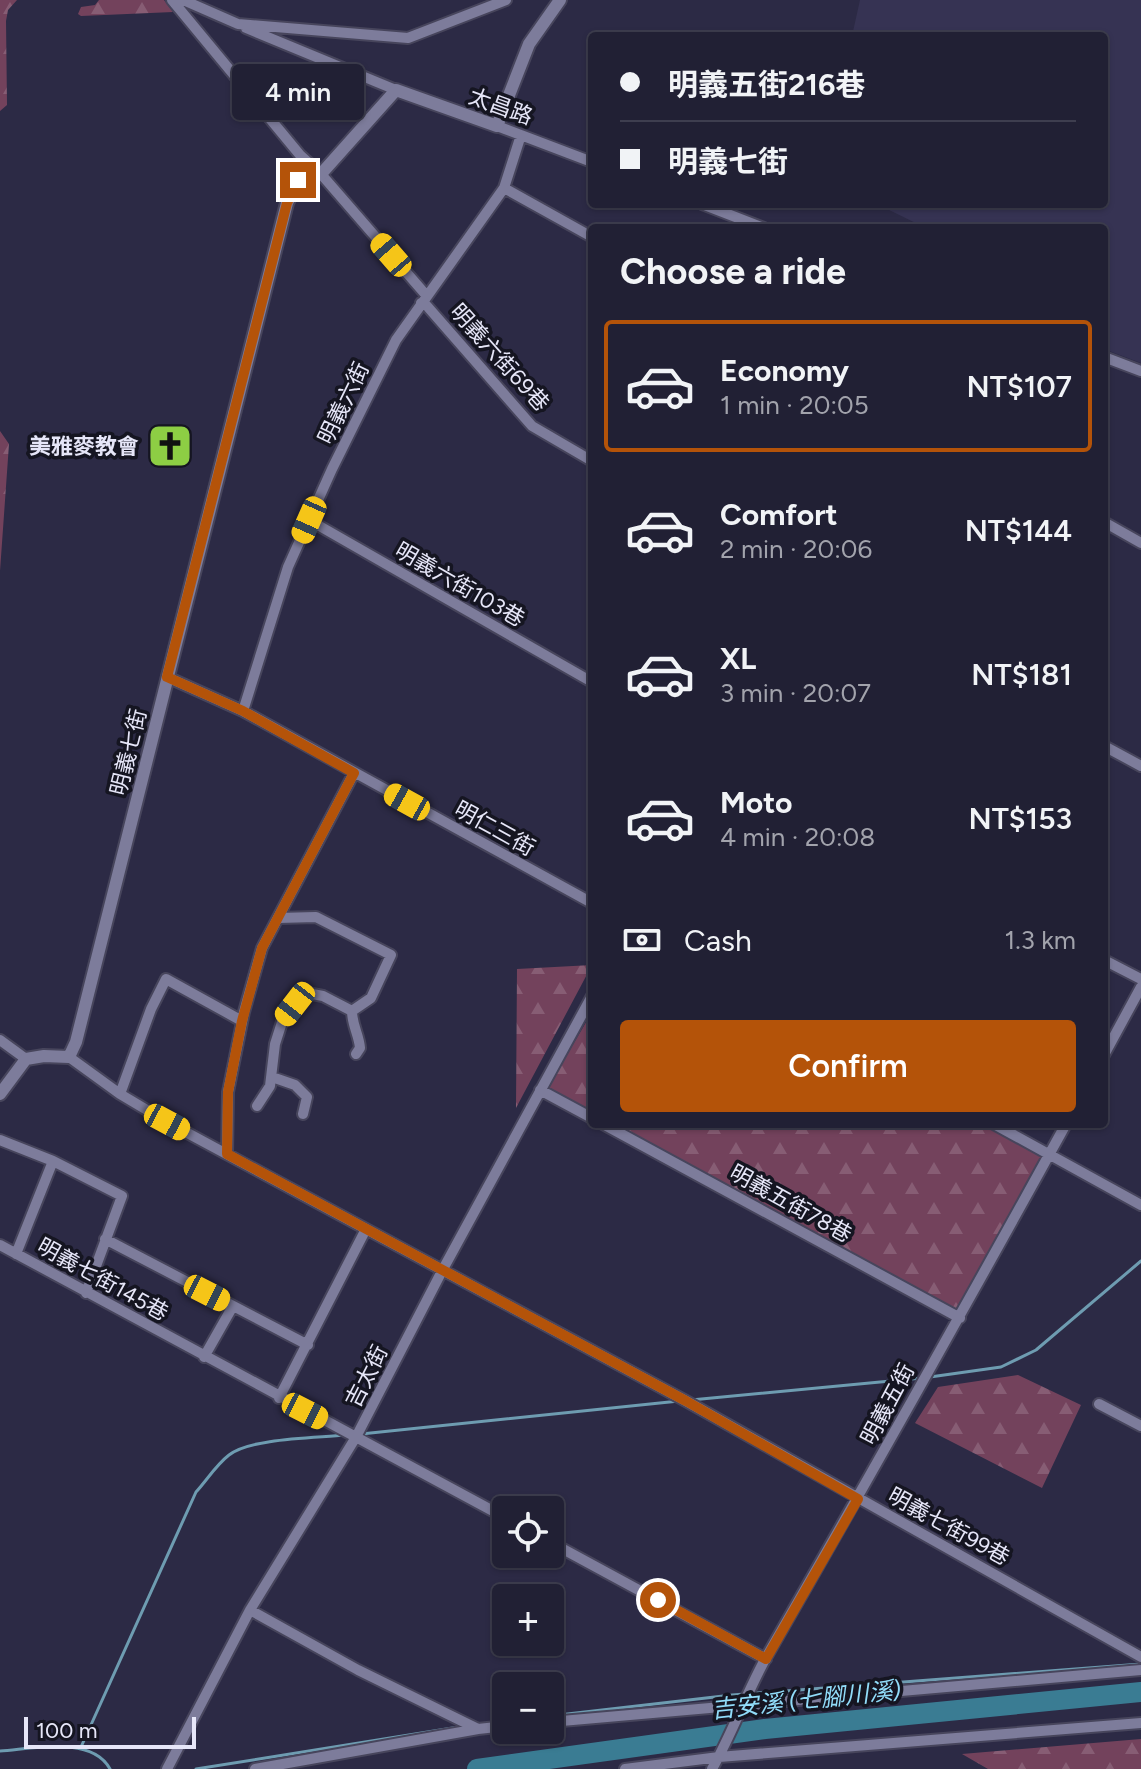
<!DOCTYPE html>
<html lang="en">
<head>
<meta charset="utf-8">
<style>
  :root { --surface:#212034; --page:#29283c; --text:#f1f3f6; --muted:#a2a3ac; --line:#3e3e4f; --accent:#b45309 }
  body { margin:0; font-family:Figtree,"Noto Sans TC",sans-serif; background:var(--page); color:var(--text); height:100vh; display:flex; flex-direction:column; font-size:30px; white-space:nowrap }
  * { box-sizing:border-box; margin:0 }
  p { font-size:26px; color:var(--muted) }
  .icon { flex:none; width:44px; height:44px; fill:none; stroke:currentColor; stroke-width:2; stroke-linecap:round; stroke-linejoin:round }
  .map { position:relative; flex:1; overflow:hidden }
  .panel { position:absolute; left:588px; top:224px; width:520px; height:904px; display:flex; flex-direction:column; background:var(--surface); border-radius:8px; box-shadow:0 2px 6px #0004,0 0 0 2px var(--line) }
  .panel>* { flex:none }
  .top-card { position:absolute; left:588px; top:32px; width:520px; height:176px; border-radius:8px; box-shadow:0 2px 6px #0004,0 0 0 2px var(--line); display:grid; align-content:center; height:176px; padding:0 32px; background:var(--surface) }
  .controls { position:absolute; left:492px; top:1496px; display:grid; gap:16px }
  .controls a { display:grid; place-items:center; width:72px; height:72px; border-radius:8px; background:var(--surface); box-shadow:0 2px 6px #0004,0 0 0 2px var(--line); font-size:40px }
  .scale { position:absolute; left:24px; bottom:20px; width:172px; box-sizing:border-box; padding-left:8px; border:4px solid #e6e6f8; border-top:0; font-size:22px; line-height:28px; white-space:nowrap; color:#e6e6f8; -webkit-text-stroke:6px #151521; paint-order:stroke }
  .end { position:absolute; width:36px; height:36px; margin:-18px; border:10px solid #b45309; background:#fff; box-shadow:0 0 0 4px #fff }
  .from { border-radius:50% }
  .bubble { position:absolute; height:56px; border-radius:8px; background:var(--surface); box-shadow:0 2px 6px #0004,0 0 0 2px var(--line); font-size:26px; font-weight:600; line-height:56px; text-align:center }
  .car { position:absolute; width:24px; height:48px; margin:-24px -12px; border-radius:10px; box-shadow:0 0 6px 2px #0007; background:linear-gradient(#f5c518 24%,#345 0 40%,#f5c518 0 76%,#345 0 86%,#f5c518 0) }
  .top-card b { display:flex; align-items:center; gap:28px; height:76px; font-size:30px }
  .top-card b+b { border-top:2px solid var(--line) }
  .top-card i { width:20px; height:20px; background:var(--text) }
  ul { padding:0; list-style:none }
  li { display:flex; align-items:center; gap:24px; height:132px; margin:0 16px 12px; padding:0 16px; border:4px solid transparent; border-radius:8px }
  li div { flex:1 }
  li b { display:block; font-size:30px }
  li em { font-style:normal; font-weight:600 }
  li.selected { border-color:var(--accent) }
  li>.icon { width:72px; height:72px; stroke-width:1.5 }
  h2 { padding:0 32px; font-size:36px; line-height:96px }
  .pay { display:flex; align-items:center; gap:20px; height:88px; padding:0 32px; font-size:30px }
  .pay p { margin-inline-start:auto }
  .primary-button { display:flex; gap:16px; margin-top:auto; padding:16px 32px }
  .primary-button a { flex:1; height:92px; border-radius:8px; background:var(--accent); color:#fff; font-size:32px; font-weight:600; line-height:92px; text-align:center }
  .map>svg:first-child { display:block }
</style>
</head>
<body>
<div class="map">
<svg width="1141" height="1769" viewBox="0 0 1141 1769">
  <defs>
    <pattern id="forest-firs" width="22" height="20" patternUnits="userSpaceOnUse" patternTransform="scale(2)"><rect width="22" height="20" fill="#73425c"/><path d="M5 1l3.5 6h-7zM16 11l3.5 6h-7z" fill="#875d74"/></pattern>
  </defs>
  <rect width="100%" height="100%" fill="#2c2a45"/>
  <path fill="#363353" d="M 860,0 L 1141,0 L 1141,363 L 1104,349 L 1104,228 L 926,228 L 887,209 L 889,204 L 1104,204 L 1104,36 L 852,36 Z"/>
  <path fill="url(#forest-firs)" d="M 0,0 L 17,0 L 8,10 L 6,21 L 7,105 L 0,111 Z
    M 99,0 L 164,0 L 173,12 L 81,16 L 78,14 L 81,7 L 95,5 Z
    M 0,431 L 9,444 L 0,571 Z
    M 592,965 L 516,1108 L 517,969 Z
    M 592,1012 L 592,1113 L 547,1089 Z
    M 613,1124 L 987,1124 L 1044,1155 L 958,1313 L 762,1203 Z
    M 1018,1375 L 1081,1405 L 1042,1488 L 915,1423 L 938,1387 Z
    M 1141,1739 L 1141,1769 L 988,1769 L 962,1754 Z"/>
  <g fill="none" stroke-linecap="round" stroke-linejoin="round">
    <path stroke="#6e9cb1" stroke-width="3" d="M 930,1377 L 1001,1367 L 1036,1350 L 1141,1261
      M 691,1400 L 922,1378
      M 361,1434 L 679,1401
      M 550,1716 L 732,1695 L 1141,1664
      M 81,1747 L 196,1492 C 207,1480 216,1465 229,1455 C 250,1438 317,1438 345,1435
      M 0,1751 C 32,1749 92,1735 110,1769
      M 196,1769 L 465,1726"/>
    <path stroke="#3a7c93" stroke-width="20" d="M 477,1769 L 765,1729 L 1141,1692"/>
    <g stroke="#47455c" stroke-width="14">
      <path id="minor" d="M 172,0 L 300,155 L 321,174 L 426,295
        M 183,0 L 238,24 L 408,38 L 506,0
        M 246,28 L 396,90
        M 497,126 L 592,162
        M 504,188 L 592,237
        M 702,204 L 764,228
        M 421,303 L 427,306 L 532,426 L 592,461
        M 1104,357 L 1141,371
        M 309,520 L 592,682
        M 1104,522 L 1141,543
        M 167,677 L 243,711 L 592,903
        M 243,711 L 288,567 L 332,469 L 396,340 L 504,188 L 521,135
        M 1104,746 L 1141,766
        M 278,918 L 316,917 L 391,955 L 371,998 L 352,1011 C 352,1025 359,1035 360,1048 L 356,1054
        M 1104,960 L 1141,979
        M 0,1040 L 26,1059
        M 1104,1055 L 1141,987
        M 69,1057 L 120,1094 L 167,1122 L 686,1401 L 1141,1657
        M 272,1077 L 295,1085 L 307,1097 L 303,1114
        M 540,1090 L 592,1118
        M 120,1094 L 151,1009 L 166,979 L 242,1021
        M 257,1106 L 270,1086 L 275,1044 L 283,1019 L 307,993 L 323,996 L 352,1011
        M 603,1124 L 960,1318
        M 994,1124 L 1141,1205
        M 0,1140 L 53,1161 L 122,1196 L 86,1293
        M 227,1154 L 228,1092 L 244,1012 L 262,948 L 354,773
        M 105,1239 L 308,1345
        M 0,1245 L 506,1518
        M 16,1254 L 53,1161
        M 204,1357 L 233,1306
        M 279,1398 L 366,1229
        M 1099,1404 L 1141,1426
        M 550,1542 L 766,1659
        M 250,1610 L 358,1670 L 478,1729
        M 550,1722 L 1141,1670
        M 167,1769 L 250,1610 L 356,1437 L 442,1271 L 592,996
        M 255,1769 L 478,1729 L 506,1726
        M 625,1769 L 719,1757 L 1141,1723
        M 712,1769 C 733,1732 747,1691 768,1654 C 869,1478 968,1302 1066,1124"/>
    </g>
    <g stroke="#47455c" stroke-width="16">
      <path id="tertiary" d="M 0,1094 L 26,1059 L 44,1056 L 69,1057 L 76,1042 L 287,203 L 298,180 L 321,174 L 396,90 L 497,126 L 529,44 L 560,0"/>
    </g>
    <use href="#minor" stroke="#7d7c9b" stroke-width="10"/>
    <use href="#tertiary" stroke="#7d7c9b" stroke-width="12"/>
  </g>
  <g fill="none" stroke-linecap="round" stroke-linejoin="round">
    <path stroke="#b45309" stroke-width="10" d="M 298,180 L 287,203 L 167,677 L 243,711 L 354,773 L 262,948 L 242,1021 L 228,1092 L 227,1154 L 686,1401 L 858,1499 L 766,1659 L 658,1600"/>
  </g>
  <defs>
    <g id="church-square" transform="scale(2.3)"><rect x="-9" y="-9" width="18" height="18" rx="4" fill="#8dce44" stroke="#151521"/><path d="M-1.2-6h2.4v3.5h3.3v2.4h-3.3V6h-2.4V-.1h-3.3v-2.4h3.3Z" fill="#111"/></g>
  </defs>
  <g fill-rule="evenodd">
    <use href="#church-square" x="170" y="446"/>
  </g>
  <g text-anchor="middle" stroke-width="7" stroke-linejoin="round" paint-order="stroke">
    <g font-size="22" fill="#e6e6f8" stroke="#151521">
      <text transform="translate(501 106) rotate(20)" y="8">太昌路</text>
      <text transform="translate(500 357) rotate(48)" y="8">明義六街69巷</text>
      <text transform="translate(343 403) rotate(-64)" y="8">明義六街</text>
      <text transform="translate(460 584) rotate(30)" y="8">明義六街103巷</text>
      <text transform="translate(128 752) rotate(-76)" y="8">明義七街</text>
      <text transform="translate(495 828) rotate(29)" y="8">明仁三街</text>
      <text transform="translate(791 1203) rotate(29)" y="8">明義五街78巷</text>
      <text transform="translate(103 1279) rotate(29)" y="8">明義七街145巷</text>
      <text transform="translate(366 1376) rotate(-63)" y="8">吉太街</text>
      <text transform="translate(887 1404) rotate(-62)" y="8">明義五街</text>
      <text transform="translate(949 1526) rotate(29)" y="8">明義七街99巷</text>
    </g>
    <g font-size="22" font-weight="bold" fill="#e6e6f8" stroke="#151521" text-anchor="end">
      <text x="139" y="454">美雅麥教會</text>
    </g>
    <g font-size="24" font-style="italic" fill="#91dcf9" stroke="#151521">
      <text transform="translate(806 1700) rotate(-6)" y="8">吉安溪 (七腳川溪)</text>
    </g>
  </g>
</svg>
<div class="controls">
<a><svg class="icon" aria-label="locate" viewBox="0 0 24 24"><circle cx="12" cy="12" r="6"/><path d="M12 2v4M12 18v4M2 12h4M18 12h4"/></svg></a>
<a>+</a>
<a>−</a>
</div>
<div class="scale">100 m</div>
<i class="end from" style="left:658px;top:1600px"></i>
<i class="end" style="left:298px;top:180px"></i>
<div class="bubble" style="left:232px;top:64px;width:132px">4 min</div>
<i class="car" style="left:391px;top:255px;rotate:319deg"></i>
<i class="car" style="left:309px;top:520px;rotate:204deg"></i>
<i class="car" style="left:407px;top:802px;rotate:299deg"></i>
<i class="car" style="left:295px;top:1004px;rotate:218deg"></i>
<i class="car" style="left:167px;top:1122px;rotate:118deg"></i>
<i class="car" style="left:207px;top:1293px;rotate:117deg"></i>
<i class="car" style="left:305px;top:1411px;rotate:117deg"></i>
<div class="top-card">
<b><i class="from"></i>明義五街216巷</b>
<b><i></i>明義七街</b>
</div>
<section class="panel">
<h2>Choose a ride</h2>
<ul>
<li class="selected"><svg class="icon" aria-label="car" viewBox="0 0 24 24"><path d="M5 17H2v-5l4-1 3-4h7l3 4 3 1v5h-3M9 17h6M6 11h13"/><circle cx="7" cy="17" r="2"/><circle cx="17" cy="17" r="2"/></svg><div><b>Economy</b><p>1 min · 20:05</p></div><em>NT$107</em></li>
<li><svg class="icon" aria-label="car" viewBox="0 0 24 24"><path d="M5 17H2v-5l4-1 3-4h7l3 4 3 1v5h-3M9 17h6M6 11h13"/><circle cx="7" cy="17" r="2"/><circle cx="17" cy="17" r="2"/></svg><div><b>Comfort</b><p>2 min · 20:06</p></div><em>NT$144</em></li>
<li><svg class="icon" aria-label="car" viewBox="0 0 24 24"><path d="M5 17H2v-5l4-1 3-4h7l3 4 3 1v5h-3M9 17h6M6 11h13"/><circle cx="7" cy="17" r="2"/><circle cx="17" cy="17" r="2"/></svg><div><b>XL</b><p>3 min · 20:07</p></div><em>NT$181</em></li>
<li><svg class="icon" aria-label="car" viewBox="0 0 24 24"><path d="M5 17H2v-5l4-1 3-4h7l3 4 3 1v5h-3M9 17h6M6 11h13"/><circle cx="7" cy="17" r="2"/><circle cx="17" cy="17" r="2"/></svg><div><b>Moto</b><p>4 min · 20:08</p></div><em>NT$153</em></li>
</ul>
<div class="pay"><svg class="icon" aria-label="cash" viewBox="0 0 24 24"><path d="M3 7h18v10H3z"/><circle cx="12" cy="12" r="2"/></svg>Cash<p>1.3 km</p></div>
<div class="primary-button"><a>Confirm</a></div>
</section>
</div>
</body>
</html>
